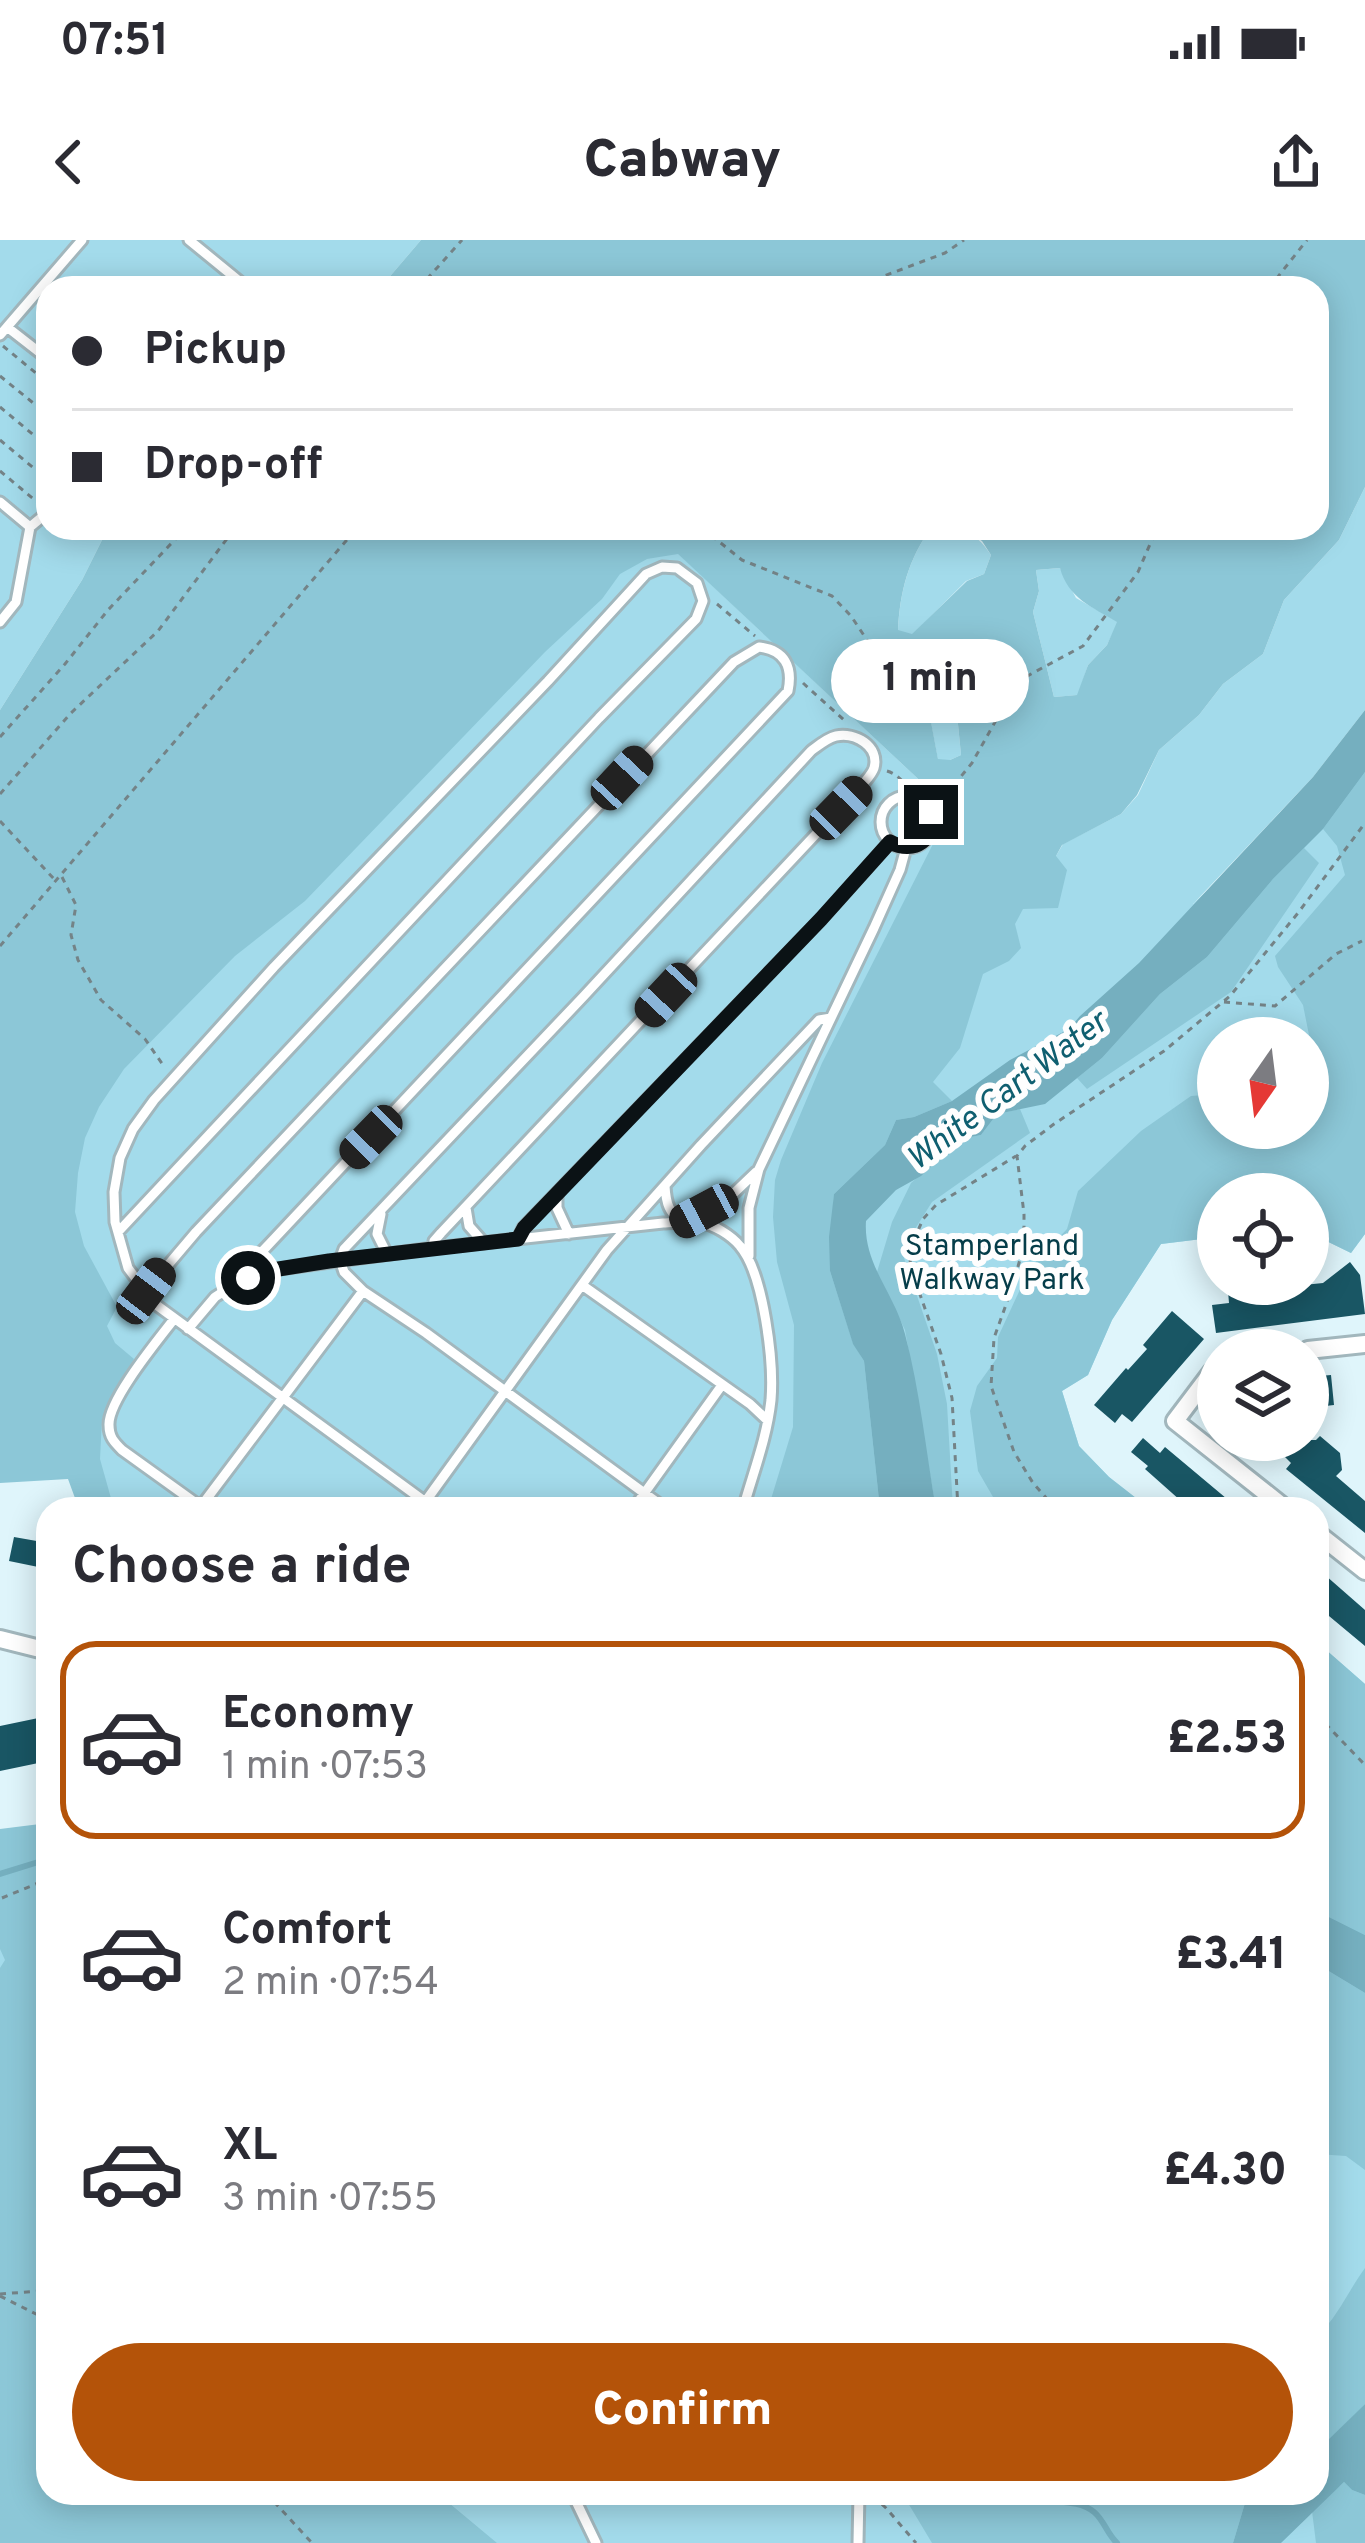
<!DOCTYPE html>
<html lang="en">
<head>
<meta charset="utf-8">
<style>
  :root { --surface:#fff; --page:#f7f7f7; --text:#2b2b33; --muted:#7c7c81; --line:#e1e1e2; --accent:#b45309 }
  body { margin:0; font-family:Overpass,sans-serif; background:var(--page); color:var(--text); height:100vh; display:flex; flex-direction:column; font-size:45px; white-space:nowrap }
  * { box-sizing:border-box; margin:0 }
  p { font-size:39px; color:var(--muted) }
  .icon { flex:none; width:66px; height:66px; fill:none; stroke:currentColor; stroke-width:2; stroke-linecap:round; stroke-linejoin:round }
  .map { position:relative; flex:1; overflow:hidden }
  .drawer { position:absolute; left:36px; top:1257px; width:1293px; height:1008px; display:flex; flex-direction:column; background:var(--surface); border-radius:36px; box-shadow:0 6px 30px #0003 }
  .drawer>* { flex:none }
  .top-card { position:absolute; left:36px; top:36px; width:1293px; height:264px; border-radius:36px; box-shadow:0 6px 30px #0003; display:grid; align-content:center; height:264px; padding:0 36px; background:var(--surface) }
  .needle { width:78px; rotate:194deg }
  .controls { position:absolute; left:1197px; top:777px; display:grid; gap:24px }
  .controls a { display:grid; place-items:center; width:132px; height:132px; border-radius:50%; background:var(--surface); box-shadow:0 6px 30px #0003; font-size:60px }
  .end { position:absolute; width:54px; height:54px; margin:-27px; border:15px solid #0b1215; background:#fff; box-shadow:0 0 0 6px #fff }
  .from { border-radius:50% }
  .bubble { position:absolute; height:84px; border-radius:42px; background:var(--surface); box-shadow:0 6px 30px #0003; font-size:39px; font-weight:800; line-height:84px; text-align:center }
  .car { position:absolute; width:36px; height:72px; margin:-36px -18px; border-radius:15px; box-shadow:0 0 9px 3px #0007; background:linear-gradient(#222 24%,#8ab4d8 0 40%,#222 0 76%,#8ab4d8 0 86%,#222 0) }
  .top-card b { display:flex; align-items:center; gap:42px; height:114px; font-size:45px }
  .top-card b+b { border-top:3px solid var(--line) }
  .top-card i { width:30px; height:30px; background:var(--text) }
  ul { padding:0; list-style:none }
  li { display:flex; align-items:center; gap:36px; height:198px; margin:0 24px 18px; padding:0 12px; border:6px solid transparent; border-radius:36px }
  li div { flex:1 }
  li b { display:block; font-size:45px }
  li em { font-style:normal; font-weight:800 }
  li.active { border-color:var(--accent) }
  li>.icon { width:108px; height:108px; stroke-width:1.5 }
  h2 { padding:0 36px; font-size:54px; line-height:144px }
  .button { display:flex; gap:24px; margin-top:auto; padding:24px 36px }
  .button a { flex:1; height:138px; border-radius:72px; background:var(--accent); color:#fff; font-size:48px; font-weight:800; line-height:138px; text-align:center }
  .status { display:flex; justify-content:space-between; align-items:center; height:84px; padding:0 60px; background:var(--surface); direction:ltr }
  .status svg { height:33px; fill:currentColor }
  header { display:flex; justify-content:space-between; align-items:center; height:156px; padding:0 36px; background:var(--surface); font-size:54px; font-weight:800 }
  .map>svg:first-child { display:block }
</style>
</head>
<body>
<div class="status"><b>07:51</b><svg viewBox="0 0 49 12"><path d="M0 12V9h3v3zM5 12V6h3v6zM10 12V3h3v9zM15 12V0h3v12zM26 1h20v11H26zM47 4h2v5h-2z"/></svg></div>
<header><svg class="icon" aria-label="back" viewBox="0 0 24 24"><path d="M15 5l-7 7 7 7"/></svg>Cabway<svg class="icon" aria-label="share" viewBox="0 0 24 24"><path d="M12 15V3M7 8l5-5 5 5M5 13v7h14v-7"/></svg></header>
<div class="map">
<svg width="1365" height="2303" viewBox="0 0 1365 2303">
  <rect width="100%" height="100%" fill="#dff5fb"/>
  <path fill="#a3dbeb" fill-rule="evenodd" d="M 0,0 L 421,0 L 380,48 L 48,48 L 48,288 L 108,288 L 82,340 L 0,470 Z
    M 1365,247 L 1365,470 L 1313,537 L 1193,664 L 1365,500 L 1365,994 L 1351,1013 L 1308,992 L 1308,954 L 1218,954 L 1218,997 L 1161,1004 L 1112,1080 L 1088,1135 L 1062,1151 L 1079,1206 L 1109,1237 L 1150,1269 L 110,1269 L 0,815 L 651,288 L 931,551 L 939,573 L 1056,616 L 1063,604 L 1121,574 L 1138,555 L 1159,510 L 1199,475 L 1223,444 L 1263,414 L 1284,360 L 1339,300 ZM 1218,798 L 1308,798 L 1308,888 L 1218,888 Z
    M 931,288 C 961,288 973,288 991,315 L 984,334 L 966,341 L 912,395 L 898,391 C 900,352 908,320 931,288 Z
    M 1060,328 L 1076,358 L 1118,382 L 1107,405 L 1088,425 L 1078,455 L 1054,457 L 1033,372 L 1039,351 L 1036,330 Z
    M 895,425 L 959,444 L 952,460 L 957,474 L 961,515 L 950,520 L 938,520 L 928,467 Z
    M 1317,1402 L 1365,1444 L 1365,2303 L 0,2303 L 0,1634 L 48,2253 L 1317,2253 Z"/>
  <path fill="#8cc7d7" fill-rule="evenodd" d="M 421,0 L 1365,0 L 1365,247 L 1339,300 L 1284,360 L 1263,414 L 1223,444 L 1199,475 L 1159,510 L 1137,555 L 1121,574 L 1062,605 L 1056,616 L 1067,630 L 1058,668 L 1023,669 L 1015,684 L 1021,708 L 1009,721 L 983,734 L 960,808 L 933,842 L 952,861 L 914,877 L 896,880 L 885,905 L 834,954 L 830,1031 L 853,1103 L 864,1121 L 880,1269 L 768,1269 L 793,1187 L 794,1085 L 777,1022 L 773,977 L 775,940 L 781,920 L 822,823 L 935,600 L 939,573 L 931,551 L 678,314 L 647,319 L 620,334 L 602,359 L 545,412 L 305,661 L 235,716 L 124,829 L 99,867 L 85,898 L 78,933 L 75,972 L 84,1006 L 117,1067 L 107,1086 L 115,1103 L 134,1119 L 102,1179 L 100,1219 L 114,1269 L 79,1269 L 68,1239 L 0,1243 L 0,470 L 82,340 L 108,288 L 931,288 C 908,320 900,352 898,390 L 912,394 L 967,341 L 984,334 L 991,315 L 982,301 L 962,288 L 1317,288 L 1317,48 L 380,48 ZM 1060,328 C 1068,358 1092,367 1117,382 L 1107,405 L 1088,425 L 1077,455 L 1054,457 L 1033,372 L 1039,351 L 1036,330 ZM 897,426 L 958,444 L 952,460 L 957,474 L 961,515 L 950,520 L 938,519 L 928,466 Z
    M 1365,532 L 1365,994 L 1351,1013 L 1308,992 L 1308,954 L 1218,954 L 1218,997 L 1161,1004 L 1112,1080 L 1088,1135 L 1062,1151 L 1079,1206 L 1109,1237 L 1150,1269 L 1000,1269 L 978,1231 L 970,1171 L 977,1146 L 997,1118 L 998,1097 L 1030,1028 L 1067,989 L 1078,951 L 1141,891 L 1191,856 L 1218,854 L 1218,888 L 1308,888 L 1308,847 L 1319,845 L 1303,765 L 1278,727 L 1275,716 L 1345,635 L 1337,606 L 1323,589 Z
    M 1304,608 L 1319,623 L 1231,752 L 1087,849 L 1077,838 L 1102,818 L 1160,754 L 1207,717 L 1273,639 Z
    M 1020,869 L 1030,893 L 932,962 L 910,997 L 904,1018 L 937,1114 L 947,1164 L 953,1269 L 936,1269 L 905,1090 L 877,1032 L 892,982 L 911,943 L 961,899 L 981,895 L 997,874 Z
    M 1317,1402 L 1365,1444 L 1365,1695 L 1317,1671 Z
    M 48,1583 L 48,2253 L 437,2253 L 497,2303 L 0,2303 L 0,1728 L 5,1720 L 0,1709 L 0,1589 Z
    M 1317,1724 L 1365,1753 L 1365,1930 L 1346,1916 L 1317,1914 Z
    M 1365,2028 L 1365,2164 L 1327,2202 L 1325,2216 L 1317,2221 L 1317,2096 C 1338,2077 1348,2051 1365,2028 Z
    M 1344,2242 L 1352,2250 L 1365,2255 L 1365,2303 L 1316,2303 L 1312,2271 Z
    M 902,2253 L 1248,2253 L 1233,2303 L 932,2303 Z"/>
  <path fill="#75afbf" d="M 1365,470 L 1365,532 L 1323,589 L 1273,639 L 1207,717 L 1160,754 L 1102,818 L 1045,864 L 997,874 L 981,895 L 961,899 L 921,936 L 896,950 L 866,981 C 863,1024 895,1054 905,1094 C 920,1151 926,1211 936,1269 L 880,1269 L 864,1121 L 853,1104 L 830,1031 L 829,997 L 834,954 L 885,905 L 896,880 L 914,877 L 952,861 L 1010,820 L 1069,789 L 1080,776 L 1139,723 L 1313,537 Z
    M 1317,1671 L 1365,1695 L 1365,1753 L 1317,1724 Z
    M 1365,2164 L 1365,2255 L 1352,2250 L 1344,2242 L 1281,2303 L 1233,2303 L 1248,2253 L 1317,2253 L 1317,2221 L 1325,2216 L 1326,2202 Z"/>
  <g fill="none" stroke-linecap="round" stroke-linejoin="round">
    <path stroke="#75afbf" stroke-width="6" d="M 0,1634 L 48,1619
      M 1021,2253 C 1042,2266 1075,2256 1094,2272 C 1104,2280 1107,2294 1117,2303"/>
  </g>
  <path fill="#195664" d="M 1350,1022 L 1360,1035 L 1365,1074 L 1216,1093 L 1212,1065 L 1229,1063 L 1228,1051 L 1246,1049 L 1248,1061 L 1295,1055 L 1294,1046 L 1323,1043 Z
    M 1172,1071 L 1204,1099 L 1132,1182 L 1122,1174 L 1115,1183 L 1094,1165 L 1126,1128 L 1128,1130 L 1147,1109 L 1143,1105 Z
    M 1331,1135 L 1334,1165 L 1308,1168 L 1308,1137 Z
    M 1320,1196 L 1340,1213 L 1342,1230 L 1336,1236 L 1365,1261 L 1365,1293 L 1286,1229 L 1291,1223 L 1268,1200 L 1316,1200 Z
    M 1143,1198 L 1160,1213 L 1165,1207 L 1239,1269 L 1195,1269 L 1183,1259 L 1181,1261 L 1145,1229 L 1148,1226 L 1131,1212 Z
    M 14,1297 L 48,1303 L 48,1329 L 9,1321 Z
    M 1317,1328 L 1365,1370 L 1365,1406 L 1317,1366 Z
    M 48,1476 L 48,1521 L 0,1531 L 0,1486 Z"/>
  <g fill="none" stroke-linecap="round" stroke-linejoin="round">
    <g stroke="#a2b7bd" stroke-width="15">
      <path id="lane" d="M 189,0 L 244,45 L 242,48
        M 7,87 L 82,0
        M 0,95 L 7,87 L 48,119
        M 0,262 L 30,287 L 16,362 L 0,382
        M 30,287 L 48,272
        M881 582a26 26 0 1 1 52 0a26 26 0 1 1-52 0Z
        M 665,946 C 666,964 669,972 682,983 L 733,954 L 756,932
        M 557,954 L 557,968 L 569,994
        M 466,968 L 469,986 L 484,1003
        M 381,974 L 377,994 L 387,1014
        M 118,992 L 599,478 L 696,379 L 703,361 L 697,343 L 677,328 L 662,327 L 646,334 L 548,441 L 274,727 L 154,860 L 133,889 L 120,918 L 114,952 L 115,982 L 128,1028 L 155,1064 L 435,1269
        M 518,999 L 523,988 L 821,679 L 890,602
        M 433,1008 L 434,1001 L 441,993 L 863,544 C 867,539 872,534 874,528 C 880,506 855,492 836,496 C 827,498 819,505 811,511 L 583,757 L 344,1009 L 340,1020 L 344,1032 L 363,1051 L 426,1093 L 666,1269
        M 749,1016 L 749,968 L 759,929 L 874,688 L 900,630 L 906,608
        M 582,1045 L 750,1164 L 767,1180
        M 146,1051 L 196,992 L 734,422 L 759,407 C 785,410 793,427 788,451 L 272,1001 C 262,1012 248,1023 248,1038
        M 174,1079 C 158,1100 108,1160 109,1185 C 109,1197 114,1202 122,1210 L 204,1269
        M 188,1089 L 215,1057 L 240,1041 L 265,1031 L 426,1009 L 663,983 C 674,983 689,980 700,982 C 714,985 731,995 740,1006 C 764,1034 774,1123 771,1160 C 767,1198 753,1233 743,1269
        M 199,1269 L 363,1051
        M 420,1269 L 607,1010 L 701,905 L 819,780 L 831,778
        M 633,1269 L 722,1145
        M 572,2253 L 596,2303
        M 858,2303 L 859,2253"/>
    </g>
    <g stroke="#a2b7bd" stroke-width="22">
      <path id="street" d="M 1308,1110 L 1365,1104
        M 1218,1128 L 1212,1132 L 1175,1181 L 1286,1269
        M 1317,1293 L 1365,1331
        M 0,1399 L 48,1411"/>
    </g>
    <path stroke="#748387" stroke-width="3" stroke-dasharray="6 6" stroke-linecap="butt" d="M 419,48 L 462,0
      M 852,48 L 945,13 L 964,0
      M 1269,48 L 1307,0
      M 3,106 L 48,143
      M 0,136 L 48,175
      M 0,167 L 48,207
      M 0,200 L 48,240
      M 0,231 L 37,262
      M 702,288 L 742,320 L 832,356 L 851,376 L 877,415 L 956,437 L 1016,441
      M 717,364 L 755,396
      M 803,443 L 844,480
      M 0,497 L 65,424 L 108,370 L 186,288
      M 887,531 C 900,535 906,545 912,557
      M 0,554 L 71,473 L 158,391 L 235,288
      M 931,573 L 972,523 L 1018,441 L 1083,406 L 1138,332 L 1157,288
      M 0,581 L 55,640
      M 62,637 L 76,665 L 71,695 L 78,720 L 101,760 L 145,799 L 163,825
      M 0,706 L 357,288
      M 1224,762 L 1275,766 L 1336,714 L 1362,701
      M 958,1269 L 952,1158 L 941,1114 L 910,1026 L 911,1007 L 923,979 L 936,965 L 1016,916
      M 1056,1269 L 1033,1243 L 1014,1212 L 991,1146 L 994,1098 L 1012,1048 L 1024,1005 L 1024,974 L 1017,916 L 1025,906 L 1054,884 L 1164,811 L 1230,756 L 1298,673 L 1365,583
      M 1317,1475 L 1365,1525
      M 2,1658 L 48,1639
      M 0,2054 L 40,2051 L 48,2043
      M 0,2056 L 48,2080
      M 266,2253 L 312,2303
      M 873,2256 L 886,2268 L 916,2303"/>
    <use href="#lane" stroke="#fff" stroke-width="9"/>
    <use href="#street" stroke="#fff" stroke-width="16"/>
  </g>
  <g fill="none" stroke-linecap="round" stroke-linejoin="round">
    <path stroke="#0b1215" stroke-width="15" d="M 248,1038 L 266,1031 L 329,1021 L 518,999 L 524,988 L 821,679 L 890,602 C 915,615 936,599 931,572"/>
  </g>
  <g text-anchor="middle" stroke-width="12" stroke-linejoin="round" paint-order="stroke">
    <g font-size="30" fill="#053d49" stroke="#fefefe">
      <text x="992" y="1015">Stamperland<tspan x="992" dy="34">Walkway Park</tspan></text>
    </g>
    <g font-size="33" font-style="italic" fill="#0f5f70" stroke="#fefefe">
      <text transform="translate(1006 849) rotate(-37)" y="12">White Cart Water</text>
    </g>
  </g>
</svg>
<div class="controls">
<a><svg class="needle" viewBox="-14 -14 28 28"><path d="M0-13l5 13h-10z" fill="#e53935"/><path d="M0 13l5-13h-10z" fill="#7c7c81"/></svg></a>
<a><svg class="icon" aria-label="locate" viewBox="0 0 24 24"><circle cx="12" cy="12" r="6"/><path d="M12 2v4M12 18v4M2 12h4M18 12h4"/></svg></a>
<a><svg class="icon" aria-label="layers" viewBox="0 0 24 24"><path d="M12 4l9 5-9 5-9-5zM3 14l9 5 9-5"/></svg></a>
</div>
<i class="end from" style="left:248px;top:1038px"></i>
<i class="end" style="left:931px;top:572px"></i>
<div class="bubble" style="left:831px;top:399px;width:198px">1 min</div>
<i class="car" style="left:622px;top:538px;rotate:43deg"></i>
<i class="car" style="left:841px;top:568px;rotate:44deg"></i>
<i class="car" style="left:666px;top:755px;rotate:223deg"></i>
<i class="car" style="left:371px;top:897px;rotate:224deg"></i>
<i class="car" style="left:704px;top:971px;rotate:242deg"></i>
<i class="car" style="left:146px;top:1051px;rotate:37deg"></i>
<div class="top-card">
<b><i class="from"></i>Pickup</b>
<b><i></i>Drop-off</b>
</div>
<section class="drawer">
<h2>Choose a ride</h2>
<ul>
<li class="active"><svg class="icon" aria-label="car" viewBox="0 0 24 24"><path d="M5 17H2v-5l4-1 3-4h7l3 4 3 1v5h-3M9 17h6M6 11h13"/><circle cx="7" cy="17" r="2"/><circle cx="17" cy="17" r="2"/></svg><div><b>Economy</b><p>1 min · 07:53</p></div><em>£2.53</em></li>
<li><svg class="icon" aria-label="car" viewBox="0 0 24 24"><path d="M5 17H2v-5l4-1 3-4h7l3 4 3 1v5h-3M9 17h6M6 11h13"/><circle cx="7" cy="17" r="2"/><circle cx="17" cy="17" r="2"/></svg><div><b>Comfort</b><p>2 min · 07:54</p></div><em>£3.41</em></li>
<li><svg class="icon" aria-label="car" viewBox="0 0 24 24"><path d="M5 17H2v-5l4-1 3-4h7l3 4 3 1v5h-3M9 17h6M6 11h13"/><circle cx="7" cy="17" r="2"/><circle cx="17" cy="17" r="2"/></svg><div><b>XL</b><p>3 min · 07:55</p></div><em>£4.30</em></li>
</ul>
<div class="button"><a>Confirm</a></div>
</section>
</div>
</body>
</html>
